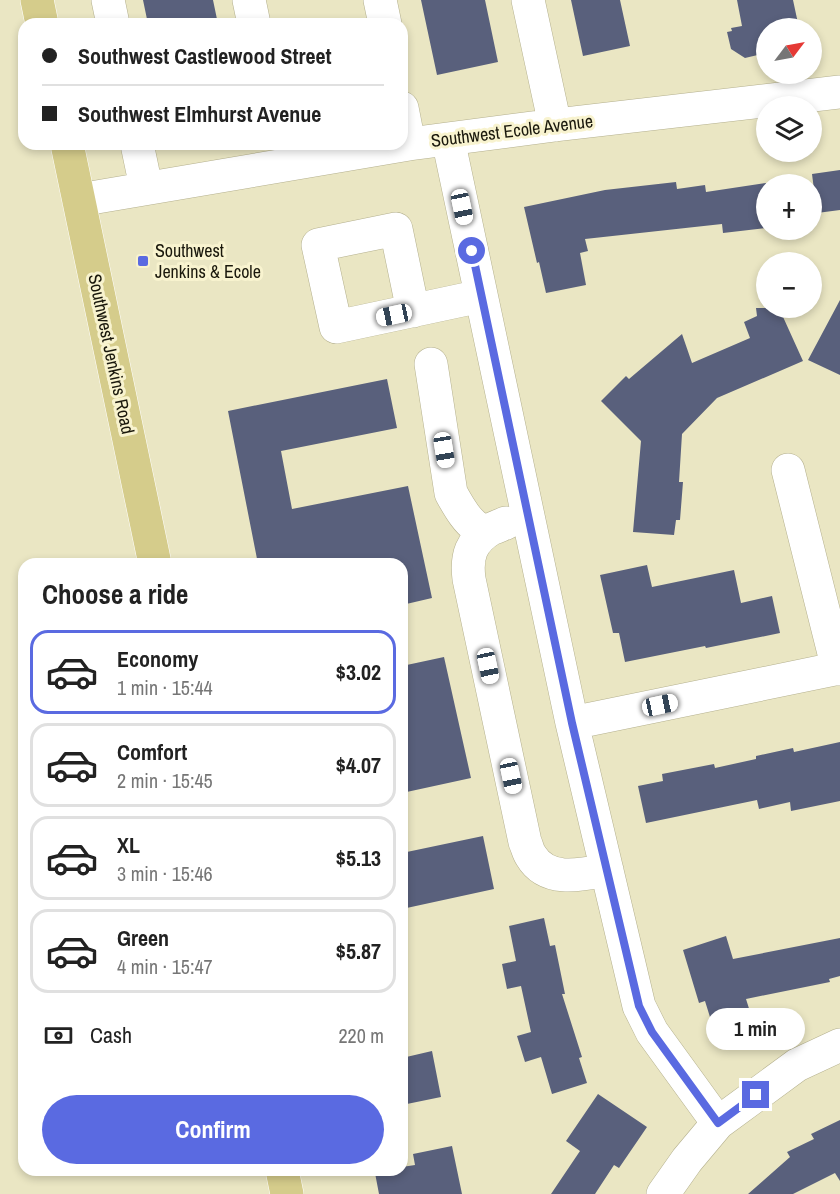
<!DOCTYPE html>
<html lang="en">
<head>
<meta charset="utf-8">
<style>
  :root { --surface:#fff; --page:#f2f2f2; --text:#222; --muted:#767676; --line:#e0e0e0; --accent:#5a6ae1 }
  body { margin:0; font-family:"Archivo Narrow",sans-serif; background:var(--page); color:var(--text); height:100vh; display:flex; flex-direction:column; font-size:22px; white-space:nowrap }
  * { box-sizing:border-box; margin:0 }
  p { font-size:20px; color:var(--muted) }
  .icon { flex:none; width:33px; height:33px; fill:none; stroke:currentColor; stroke-width:2; stroke-linecap:round; stroke-linejoin:round }
  .map { position:relative; flex:1; overflow:hidden }
  .side { position:absolute; left:18px; top:558px; width:390px; height:618px; display:flex; flex-direction:column; background:var(--surface); border-radius:18px; box-shadow:0 3px 9px #0003 }
  .side>* { flex:none }
  .banner { position:absolute; left:18px; top:18px; width:390px; height:132px; border-radius:18px; box-shadow:0 3px 9px #0003; display:grid; align-content:center; height:132px; padding:0 24px; background:var(--surface) }
  .needle { width:39px; rotate:58deg }
  .tools { position:absolute; left:756px; top:18px; display:grid; gap:12px }
  .tools a { display:grid; place-items:center; width:66px; height:66px; border-radius:50%; background:var(--surface); box-shadow:0 3px 9px #0003; font-size:30px }
  .end { position:absolute; width:27px; height:27px; margin:-14px; border:8px solid #5a6ae1; background:#fff; box-shadow:0 0 0 3px #fff }
  .from { border-radius:50% }
  .bubble { position:absolute; height:42px; border-radius:21px; background:var(--surface); box-shadow:0 3px 9px #0003; font-size:20px; font-weight:700; line-height:42px; text-align:center }
  .car { position:absolute; width:18px; height:36px; margin:-18px -9px; border-radius:8px; box-shadow:0 0 4px 2px #0007; background:linear-gradient(#fff 24%,#345 0 40%,#fff 0 76%,#345 0 86%,#fff 0) }
  .banner b { display:flex; align-items:center; gap:21px; height:57px; font-size:22px }
  .banner b+b { border-top:2px solid var(--line) }
  .banner i { width:15px; height:15px; background:var(--text) }
  ul { padding:0; list-style:none }
  li { display:flex; align-items:center; gap:18px; height:84px; margin:0 12px 9px; padding:0 12px; border:3px solid var(--line); border-radius:18px }
  li div { flex:1 }
  li b { display:block; font-size:22px }
  li em { font-style:normal; font-weight:700 }
  li.current { border-color:var(--accent) }
  li>.icon { width:54px; height:54px; stroke-width:1.5 }
  h2 { padding:0 24px; font-size:27px; line-height:72px }
  .pay { display:flex; align-items:center; gap:15px; height:66px; padding:0 24px; font-size:22px }
  .pay p { margin-inline-start:auto }
  .primary-button { display:flex; gap:12px; margin-top:auto; padding:12px 24px }
  .primary-button a { flex:1; height:69px; border-radius:36px; background:var(--accent); color:#fff; font-size:24px; font-weight:700; line-height:69px; text-align:center }
  .map>svg:first-child { display:block }
</style>
</head>
<body>
<div class="map">
<svg width="840" height="1194" viewBox="0 0 840 1194">
  <rect width="100%" height="100%" fill="#eae6c3"/>
  <path fill="#59607c" d="M 143,0 L 213,0 L 218,24 L 148,24 Z
    M 421,0 L 485,0 L 498,62 L 437,75 Z
    M 571,0 L 620,0 L 630,46 L 583,56 Z
    M 737,0 L 793,0 L 799,28 L 766,28 L 766,53 L 745,58 L 731,49 L 727,32 L 732,31 L 731,28 L 742,26 Z
    M 840,170 L 840,210 L 817,213 L 812,174 Z
    M 676,182 L 677,189 L 705,185 L 706,192 L 766,183 L 766,228 L 723,233 L 722,224 L 585,239 L 588,251 L 580,253 L 586,285 L 546,293 L 539,262 L 537,263 L 524,207 L 605,190 Z
    M 840,300 L 840,375 L 808,360 Z
    M 756,308 L 779,308 L 803,361 L 717,398 L 682,434 L 679,482 L 683,482 L 680,520 L 676,520 L 674,535 L 633,532 L 641,441 L 601,401 L 626,376 L 629,379 L 682,334 L 692,363 L 750,338 L 744,322 L 757,316 Z
    M 387,379 L 397,428 L 281,451 L 292,509 L 408,486 L 432,598 L 402,605 L 402,564 L 258,564 L 228,411 Z
    M 647,565 L 652,587 L 734,570 L 741,603 L 772,596 L 780,633 L 706,648 L 705,646 L 625,662 L 619,633 L 613,633 L 600,575 Z
    M 444,657 L 471,778 L 402,793 L 402,666 Z
    M 840,742 L 840,801 L 791,811 L 790,802 L 759,809 L 757,800 L 646,823 L 638,786 L 663,781 L 662,774 L 714,764 L 715,768 L 756,759 L 756,756 L 793,748 L 794,752 Z
    M 483,836 L 494,889 L 402,909 L 402,853 Z
    M 544,918 L 550,946 L 555,945 L 565,994 L 562,994 L 582,1057 L 579,1058 L 587,1083 L 552,1094 L 541,1057 L 525,1062 L 517,1036 L 531,1032 L 521,986 L 507,989 L 502,964 L 516,961 L 509,926 Z
    M 726,936 L 733,959 L 840,938 L 840,976 L 829,979 L 830,982 L 746,999 L 752,1018 L 714,1030 L 705,1001 L 699,1003 L 683,950 Z
    M 432,1051 L 441,1097 L 402,1105 L 402,1058 Z
    M 598,1094 L 647,1127 L 619,1168 L 614,1165 L 595,1194 L 551,1194 L 580,1151 L 566,1141 Z
    M 840,1120 L 840,1181 L 835,1173 L 793,1194 L 748,1194 L 790,1157 L 787,1152 L 814,1139 L 811,1134 Z
    M 452,1146 L 462,1194 L 379,1194 L 375,1173 L 390,1170 L 402,1170 L 402,1167 L 415,1165 L 413,1154 Z"/>
  <g fill="none" stroke-linecap="round" stroke-linejoin="round">
    <g stroke="#b4b08e" stroke-width="34">
      <path id="minor" d="M 108,0 L 113,24
        M 249,0 L 254,24
        M 380,0 L 385,24
        M 528,0 L 555,125
        M 402,108 L 409,144
        M 448,139 L 572,723 L 639,1006 L 652,1032 L 718,1123
        M 137,144 L 146,187
        M 79,200 L 409,144 L 555,125 L 840,92
        M 413,311 L 396,229 L 318,245 L 336,327 L 481,296
        M 431,364 L 451,493 C 457,504 470,528 483,530 C 490,531 500,525 506,523
        M 788,470 L 838,669
        M 491,529 C 471,541 466,556 469,579 L 525,842 C 527,846 528,852 531,856 C 547,883 581,875 607,870
        M 572,723 L 840,668
        M 663,1194 L 687,1160 L 718,1123 L 797,1065 L 840,1045"/>
    </g>
    <g stroke="#fff" stroke-width="34">
      <path id="major" d="M 37,0 L 42,24
        M 67,144 L 155,564
        M 282,1170 L 287,1194"/>
    </g>
    <use href="#minor" stroke="#fff" stroke-width="33"/>
    <use href="#major" stroke="#d5cc8b" stroke-width="33"/>
  </g>
  <g fill="none" stroke-linecap="round" stroke-linejoin="round">
    <path stroke="#5a6ae1" stroke-width="8" d="M 472,251 L 572,723 L 639,1006 L 652,1032 L 718,1123 L 756,1095"/>
  </g>
  <rect fill="#5a6ae1" stroke="#f8f3cf" stroke-width="2" x="137" y="255" width="12" height="12" rx="3"/>
  <g text-anchor="middle" stroke-width="6" stroke-linejoin="round" paint-order="stroke">
    <g font-size="18" fill="#1a180c" stroke="#f8f3cf">
      <text transform="translate(512 131) rotate(-7)" y="6">Southwest Ecole Avenue</text>
      <text transform="translate(111 354) rotate(78)" y="6">Southwest Jenkins Road</text>
    </g>
    <g font-size="18" fill="#1a180c" stroke="#f8f3cf" text-anchor="start">
      <text x="155" y="257">Southwest<tspan x="155" dy="21">Jenkins &amp; Ecole</tspan></text>
    </g>
  </g>
</svg>
<div class="tools">
<a><svg class="needle" viewBox="-14 -14 28 28"><path d="M0-13l5 13h-10z" fill="#e53935"/><path d="M0 13l5-13h-10z" fill="#767676"/></svg></a>
<a><svg class="icon" aria-label="layers" viewBox="0 0 24 24"><path d="M12 4l9 5-9 5-9-5zM3 14l9 5 9-5"/></svg></a>
<a>+</a>
<a>−</a>
</div>
<i class="end from" style="left:472px;top:251px"></i>
<i class="end" style="left:756px;top:1095px"></i>
<div class="bubble" style="left:706px;top:1008px;width:99px">1 min</div>
<i class="car" style="left:462px;top:207px;rotate:168deg"></i>
<i class="car" style="left:394px;top:315px;rotate:258deg"></i>
<i class="car" style="left:444px;top:450px;rotate:171deg"></i>
<i class="car" style="left:488px;top:666px;rotate:168deg"></i>
<i class="car" style="left:660px;top:705px;rotate:78deg"></i>
<i class="car" style="left:511px;top:776px;rotate:168deg"></i>
<div class="banner">
<b><i class="from"></i>Southwest Castlewood Street</b>
<b><i></i>Southwest Elmhurst Avenue</b>
</div>
<section class="side">
<h2>Choose a ride</h2>
<ul>
<li class="current"><svg class="icon" aria-label="car" viewBox="0 0 24 24"><path d="M5 17H2v-5l4-1 3-4h7l3 4 3 1v5h-3M9 17h6M6 11h13"/><circle cx="7" cy="17" r="2"/><circle cx="17" cy="17" r="2"/></svg><div><b>Economy</b><p>1 min · 15:44</p></div><em>$3.02</em></li>
<li><svg class="icon" aria-label="car" viewBox="0 0 24 24"><path d="M5 17H2v-5l4-1 3-4h7l3 4 3 1v5h-3M9 17h6M6 11h13"/><circle cx="7" cy="17" r="2"/><circle cx="17" cy="17" r="2"/></svg><div><b>Comfort</b><p>2 min · 15:45</p></div><em>$4.07</em></li>
<li><svg class="icon" aria-label="car" viewBox="0 0 24 24"><path d="M5 17H2v-5l4-1 3-4h7l3 4 3 1v5h-3M9 17h6M6 11h13"/><circle cx="7" cy="17" r="2"/><circle cx="17" cy="17" r="2"/></svg><div><b>XL</b><p>3 min · 15:46</p></div><em>$5.13</em></li>
<li><svg class="icon" aria-label="car" viewBox="0 0 24 24"><path d="M5 17H2v-5l4-1 3-4h7l3 4 3 1v5h-3M9 17h6M6 11h13"/><circle cx="7" cy="17" r="2"/><circle cx="17" cy="17" r="2"/></svg><div><b>Green</b><p>4 min · 15:47</p></div><em>$5.87</em></li>
</ul>
<div class="pay"><svg class="icon" aria-label="cash" viewBox="0 0 24 24"><path d="M3 7h18v10H3z"/><circle cx="12" cy="12" r="2"/></svg>Cash<p>220 m</p></div>
<div class="primary-button"><a>Confirm</a></div>
</section>
</div>
</body>
</html>
